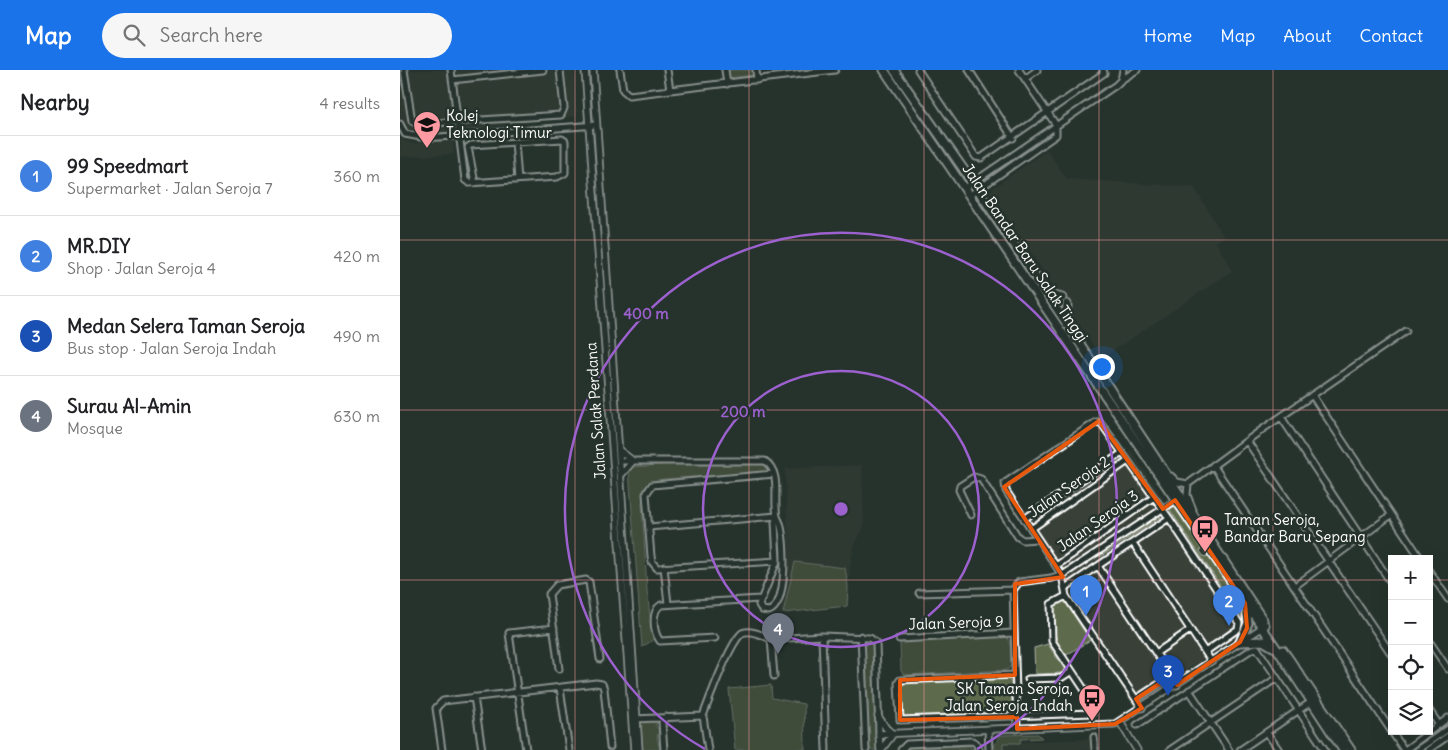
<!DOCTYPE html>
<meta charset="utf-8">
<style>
:root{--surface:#fff;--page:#f6f6f6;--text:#202124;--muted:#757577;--line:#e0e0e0;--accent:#1a73e8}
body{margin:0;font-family:Delius,sans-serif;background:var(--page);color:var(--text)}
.controls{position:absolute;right:15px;bottom:15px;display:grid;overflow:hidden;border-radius:0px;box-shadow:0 5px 20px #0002}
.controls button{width:45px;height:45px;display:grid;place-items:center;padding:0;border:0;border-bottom:1px solid var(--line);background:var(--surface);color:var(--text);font:25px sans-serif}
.you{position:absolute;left:701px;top:296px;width:18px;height:18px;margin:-12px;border:4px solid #fff;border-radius:50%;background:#1a73e8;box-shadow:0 0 0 8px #1a73e833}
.badge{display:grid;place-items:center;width:32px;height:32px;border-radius:50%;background:var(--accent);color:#fff;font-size:16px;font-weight:700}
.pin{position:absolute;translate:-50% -41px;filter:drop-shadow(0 1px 2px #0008)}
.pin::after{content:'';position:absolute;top:26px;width:18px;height:15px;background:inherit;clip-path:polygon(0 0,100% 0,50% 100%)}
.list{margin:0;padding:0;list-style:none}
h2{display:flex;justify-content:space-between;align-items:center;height:65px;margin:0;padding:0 20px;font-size:21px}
h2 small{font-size:16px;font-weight:400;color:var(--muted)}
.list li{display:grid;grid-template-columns:32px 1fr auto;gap:15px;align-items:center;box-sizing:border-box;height:80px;padding:0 20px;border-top:1px solid var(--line)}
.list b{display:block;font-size:19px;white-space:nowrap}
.list p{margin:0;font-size:16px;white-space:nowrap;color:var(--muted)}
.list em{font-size:16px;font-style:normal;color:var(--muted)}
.icon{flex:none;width:28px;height:28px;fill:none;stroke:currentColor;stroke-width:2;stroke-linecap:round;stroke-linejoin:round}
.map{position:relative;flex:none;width:1048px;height:680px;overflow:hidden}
header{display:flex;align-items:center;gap:30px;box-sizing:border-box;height:70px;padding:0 25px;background:var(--accent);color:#fff}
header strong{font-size:24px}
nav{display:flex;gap:28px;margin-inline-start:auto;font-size:18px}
.search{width:350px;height:45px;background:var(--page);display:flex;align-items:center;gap:12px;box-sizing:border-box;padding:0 18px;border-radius:28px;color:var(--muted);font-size:19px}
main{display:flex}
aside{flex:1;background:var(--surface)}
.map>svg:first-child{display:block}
.built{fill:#394137}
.green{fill:#5d6a4c;stroke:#aeb4a6}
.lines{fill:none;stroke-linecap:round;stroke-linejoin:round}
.minor-casing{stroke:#fff;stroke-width:9}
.tertiary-casing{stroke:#fff;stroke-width:9}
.secondary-casing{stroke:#fff;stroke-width:11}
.minor{stroke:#26332d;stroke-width:5}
.tertiary{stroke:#26332d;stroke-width:5.5}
.secondary{stroke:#26332d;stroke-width:7}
.marked{fill:none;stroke:#e8590c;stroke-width:4;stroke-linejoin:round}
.grid{fill:none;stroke:#ff9aa2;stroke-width:1;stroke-opacity:0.55}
.ring{fill:none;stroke:#9c61cf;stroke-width:2.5}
.labels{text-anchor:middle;stroke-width:5;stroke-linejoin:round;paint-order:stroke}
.poi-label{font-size:15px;fill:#fff;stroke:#26332d;text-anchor:start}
.street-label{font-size:15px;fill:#fff;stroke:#26332d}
.centre{fill:#9c61cf;stroke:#26332d;stroke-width:2.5}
.ring-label{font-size:15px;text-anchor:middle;font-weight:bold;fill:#9c61cf;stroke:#26332d;stroke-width:5;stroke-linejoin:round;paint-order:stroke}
</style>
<header>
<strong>Map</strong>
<div class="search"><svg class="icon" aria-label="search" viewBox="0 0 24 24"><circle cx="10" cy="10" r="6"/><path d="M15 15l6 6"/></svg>Search here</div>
<nav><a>Home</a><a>Map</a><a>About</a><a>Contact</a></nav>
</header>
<main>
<aside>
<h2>Nearby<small>4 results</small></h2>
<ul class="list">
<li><span class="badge" style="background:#3f7fe0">1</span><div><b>99 Speedmart</b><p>Supermarket · Jalan Seroja 7</p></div><em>360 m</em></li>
<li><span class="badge" style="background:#3f7fe0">2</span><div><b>MR.DIY</b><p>Shop · Jalan Seroja 4</p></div><em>420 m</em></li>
<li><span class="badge" style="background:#1a4fb4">3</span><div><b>Medan Selera Taman Seroja</b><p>Bus stop · Jalan Seroja Indah</p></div><em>490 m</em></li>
<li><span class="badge" style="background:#6b7280">4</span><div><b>Surau Al-Amin</b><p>Mosque</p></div><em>630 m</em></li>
</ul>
</aside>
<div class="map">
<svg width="1048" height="680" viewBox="0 0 1048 680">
<rect width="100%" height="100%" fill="#26332d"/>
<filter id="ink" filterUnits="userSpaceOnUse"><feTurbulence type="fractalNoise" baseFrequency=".02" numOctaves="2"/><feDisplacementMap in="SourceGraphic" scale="10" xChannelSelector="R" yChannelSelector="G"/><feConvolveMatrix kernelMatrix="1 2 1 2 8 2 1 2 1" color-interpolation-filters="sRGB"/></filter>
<g filter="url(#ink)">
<path class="built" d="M0 0H174L177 46 15 66 0 64Z
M0 69 12 74 53 69 54 84 0 87Z
M647 80 667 109 794 117 824 167 816 172 832 201 702 288 589 121Z
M731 380 843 549 839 565 733 636 660 517 665 510 629 453Z
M462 395 464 457 454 476 450 495 448 536 379 544 389 491 385 399Z
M691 669V680H595L594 673Z"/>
<path class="green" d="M327 0H353L354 5 328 8Z
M274 394H362L367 400V402L264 409 251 411 245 417 242 433 247 521 253 570 242 577 229 400 232 397Z
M773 437 778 438 803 475 800 481 804 487 810 485 829 512V516L844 541 846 554 770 440Z
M758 445 761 447 700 487V483Z
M395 492 445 498 448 517 447 536 383 543Z
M663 529 690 570 665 586C655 570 650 553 655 534Z
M606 566 610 572 611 596 607 600 504 605 501 601 500 574 503 570Z
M471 570 474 572 477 680H469L465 576Z
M648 574 665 600 662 603 635 604 634 578Z
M608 609 611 612 613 641 610 644 505 647 502 644V616L505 613Z
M371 615 372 628 404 634 405 679 335 680 329 619Z
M253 650 259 652 255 655 259 660 257 667 260 680H242L241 653 243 651Z
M638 664 642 668 621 669 620 673H603V680H593V676L601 665Z
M570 676 574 680H505L508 678Z"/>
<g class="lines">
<defs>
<path id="minor" d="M4 0 12 51 17 54 161 45 164 38 160 0
M51 0 65 110 69 113 157 107 165 103V71L162 69 71 75 68 77 75 113
M220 0 223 20 229 25 435 0
M267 0 270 20
M325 0 327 14
M356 0 357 10
M518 0 576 87 581 88 704 3 703 0
M569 0 613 68
M619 0 656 55
M625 9 637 0
M52 10 143 0
M721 10 737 0
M0 54 5 64 26 68 196 55
M115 72 118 110
M565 118 716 15 721 10 723 0
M570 125 656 65V55
M912 325 1021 489
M881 347 992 514
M847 371 992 585
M220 391H365C382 403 373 428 377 446 378 450 381 453 381 457 385 473 388 534 369 541L362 540 359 535 377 491 375 452 377 446
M813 395 1004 680
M374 404 252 415 246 424 251 486 252 492 257 498 377 491
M771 406 777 412 788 414 863 359 1006 261
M788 414 787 425 793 440
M571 445 559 420 560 416 574 407 581 409 618 467 623 470 637 469
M624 449 722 383
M249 457 377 446
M631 459 728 391
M733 473 811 591
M656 496 754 427
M698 496 777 615
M264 497 268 534
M1029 501 1048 529
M895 516 991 445
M665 518 769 448
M613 520 619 512 651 508 664 504 779 428
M613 520 617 659
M519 523 613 520
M422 566 426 680
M461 566 466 680
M315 568 260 571C253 562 251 541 261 535L360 529
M499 569 614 563
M1029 571 1048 599
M756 583 790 560
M159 599 149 524 157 515 186 510 189 512 200 589
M615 605 500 610 498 613 500 650 692 643 694 634 652 571 651 534 666 526
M374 606 371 569 422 566 470 568 476 573 479 664
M628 609 661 608 672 601
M160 618 169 680
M789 620 829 680
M74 627 82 680
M736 629 771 606
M742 638 666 526 662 505 606 421 605 413 696 352 701 353 769 448 839 553 838 559 805 582
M1029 640 1039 655
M303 646C310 627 328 577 341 564 348 558 364 566 371 569
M234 649 303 646 308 680
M737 655 852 579 857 578 925 680
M588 659 589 680
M867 663 879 680
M694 667 695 680
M42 680 36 638 43 631 196 613 202 614 204 619 210 677
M126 680 109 563 154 558
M264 680 262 653 266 647
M501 680 507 674 572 671 576 673 579 680
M770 680 877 608
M840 680 911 632
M1005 680 1048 648
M1017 680 1048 659
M1028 680 1048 666"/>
<path id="tertiary" d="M185 0 234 680
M193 0 239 680
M220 381 233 391 221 405
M478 646 486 658 493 664 481 680
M720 652 737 680
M480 680 479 664 715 654 866 555"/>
<path id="secondary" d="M484 0 879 582 943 680
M494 0 578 120 863 550
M647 224 662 228
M666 254 667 234
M840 572 863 571 873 577
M840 572 848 553 846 537
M883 580 951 680"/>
</defs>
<use href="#minor" class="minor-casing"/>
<use href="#tertiary" class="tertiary-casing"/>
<use href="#secondary" class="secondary-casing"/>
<use href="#minor" class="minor"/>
<use href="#tertiary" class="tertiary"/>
<use href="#secondary" class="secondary"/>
</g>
</g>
<path d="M0 0H1048V680H0ZM699 351 763 439 775 430 845 533 847 558 840 572 777 615 771 606 736 629 742 638 715 654 617 659V647L500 650V610L615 605V514L663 507 604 417Z" fill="#26332d" fill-opacity=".55" fill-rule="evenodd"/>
<path class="marked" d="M699 351 763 439 775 430 845 533 847 558 840 572 777 615 771 606 736 629 742 638 715 654 617 659V647L500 650V610L615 605V514L663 507 604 417Z"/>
<path class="grid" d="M175 0V680M349 0V680M524 0V680M699 0V680M873 0V680M0 170H1048M0 340H1048M0 510H992M1029 510H1048"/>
<g class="ring">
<circle cx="441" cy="439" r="138"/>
<path d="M305 679A276 276 0 1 1 577 679"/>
</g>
<defs>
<symbol id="university-pin" viewBox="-11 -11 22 30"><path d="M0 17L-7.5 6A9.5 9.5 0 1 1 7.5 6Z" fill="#ff9aa2" stroke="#26332d"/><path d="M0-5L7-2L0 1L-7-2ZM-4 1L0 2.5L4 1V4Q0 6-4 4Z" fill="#111"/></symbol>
<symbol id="bus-pin" viewBox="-11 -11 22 30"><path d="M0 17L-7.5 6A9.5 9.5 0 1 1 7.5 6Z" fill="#ff9aa2" stroke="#26332d"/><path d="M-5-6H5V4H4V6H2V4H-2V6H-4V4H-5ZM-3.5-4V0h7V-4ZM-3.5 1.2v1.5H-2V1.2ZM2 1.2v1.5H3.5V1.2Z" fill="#111"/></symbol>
</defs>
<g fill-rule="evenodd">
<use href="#university-pin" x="11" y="39" width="32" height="43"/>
<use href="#bus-pin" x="789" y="443" width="32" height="43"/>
<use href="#bus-pin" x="676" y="612" width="32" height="43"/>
</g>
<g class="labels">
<g class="poi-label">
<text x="46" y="51">Kolej<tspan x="46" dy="17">Teknologi Timur</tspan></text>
<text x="824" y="455">Taman Seroja,<tspan x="824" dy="17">Bandar Baru Sepang</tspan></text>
<text x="673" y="624" text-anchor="end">SK Taman Seroja,<tspan x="673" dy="17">Jalan Seroja Indah</tspan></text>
</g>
<g class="street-label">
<text transform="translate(625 183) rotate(56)" y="5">Jalan Bandar Baru Salak Tinggi</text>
<text transform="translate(196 341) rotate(-94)" y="5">Jalan Salak Perdana</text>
<text transform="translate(669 417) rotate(-35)" y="5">Jalan Seroja 2</text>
<text transform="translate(698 451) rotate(-35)" y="5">Jalan Seroja 3</text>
<text transform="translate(556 553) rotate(-2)" y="5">Jalan Seroja 9</text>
</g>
</g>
<circle cx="441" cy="439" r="8" class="centre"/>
<g class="ring-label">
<text x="246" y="249">400 m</text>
<text x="343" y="347">200 m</text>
</g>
</svg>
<div class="controls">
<button>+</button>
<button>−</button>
<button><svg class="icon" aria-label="locate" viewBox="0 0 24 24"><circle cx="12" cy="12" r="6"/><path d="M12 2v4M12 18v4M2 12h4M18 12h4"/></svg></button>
<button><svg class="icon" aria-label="layers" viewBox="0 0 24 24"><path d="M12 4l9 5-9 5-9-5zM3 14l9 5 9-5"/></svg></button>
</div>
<div class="you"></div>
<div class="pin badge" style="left:686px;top:546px;background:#3f7fe0">1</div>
<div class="pin badge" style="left:829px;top:556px;background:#3f7fe0">2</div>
<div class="pin badge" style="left:768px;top:626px;background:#1a4fb4">3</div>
<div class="pin badge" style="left:378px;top:584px;background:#6b7280">4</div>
</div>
</main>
